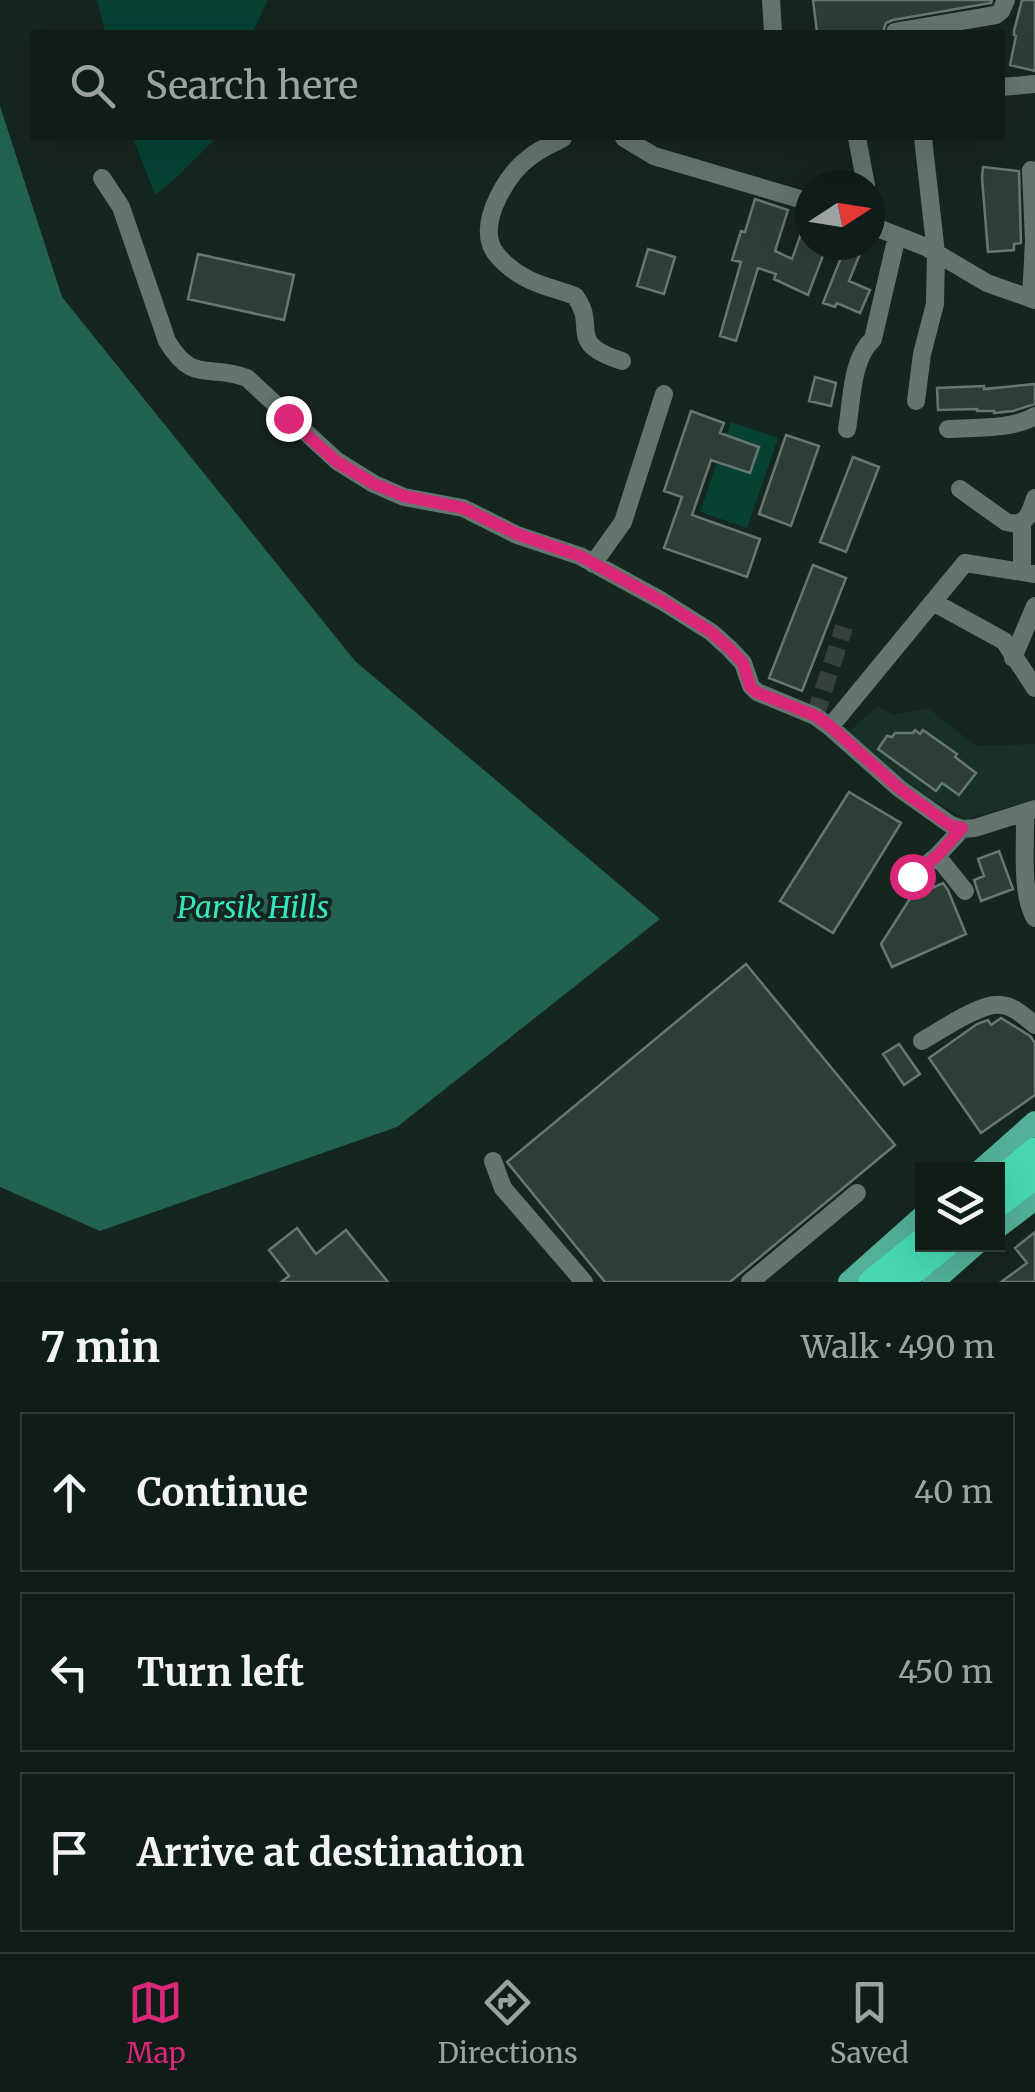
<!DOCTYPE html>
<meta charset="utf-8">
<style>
:root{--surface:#101c18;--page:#192521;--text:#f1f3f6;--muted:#9ca1a2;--line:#303a37;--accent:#db2777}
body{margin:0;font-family:Merriweather,serif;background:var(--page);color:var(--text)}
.controls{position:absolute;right:30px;bottom:30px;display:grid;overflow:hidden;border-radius:0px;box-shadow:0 10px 40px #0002}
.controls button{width:90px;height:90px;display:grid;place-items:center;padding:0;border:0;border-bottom:2px solid var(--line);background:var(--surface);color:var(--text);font:50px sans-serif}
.compass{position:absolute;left:795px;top:170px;width:90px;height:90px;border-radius:50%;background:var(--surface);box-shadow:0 10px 40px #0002;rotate:78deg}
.stop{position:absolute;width:30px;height:30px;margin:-22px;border:8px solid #db2777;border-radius:50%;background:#fff}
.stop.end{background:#db2777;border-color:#fff;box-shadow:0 2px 10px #0008}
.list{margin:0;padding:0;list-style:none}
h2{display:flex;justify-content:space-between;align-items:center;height:130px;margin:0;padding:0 40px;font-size:42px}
h2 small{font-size:32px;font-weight:400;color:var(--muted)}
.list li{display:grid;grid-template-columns:65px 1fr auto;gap:30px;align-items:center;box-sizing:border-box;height:160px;margin:0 20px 20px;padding:0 20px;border:2px solid var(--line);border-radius:0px}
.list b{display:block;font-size:38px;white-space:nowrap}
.list em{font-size:32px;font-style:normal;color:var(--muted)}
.icon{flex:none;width:55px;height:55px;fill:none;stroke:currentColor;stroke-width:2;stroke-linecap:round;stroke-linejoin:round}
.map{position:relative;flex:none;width:1035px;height:1282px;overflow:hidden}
.search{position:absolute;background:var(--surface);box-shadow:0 10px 40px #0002;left:30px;right:30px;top:30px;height:110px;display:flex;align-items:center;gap:25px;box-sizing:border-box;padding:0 35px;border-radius:0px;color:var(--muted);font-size:38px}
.sheet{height:670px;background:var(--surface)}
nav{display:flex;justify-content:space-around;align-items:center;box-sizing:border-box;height:140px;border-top:2px solid var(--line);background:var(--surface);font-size:28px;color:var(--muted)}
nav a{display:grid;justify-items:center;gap:5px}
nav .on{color:var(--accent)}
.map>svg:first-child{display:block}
.built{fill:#183029}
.green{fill:#064134}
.forest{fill:#216251}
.building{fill:#2d3e39;stroke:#667872;stroke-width:2.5}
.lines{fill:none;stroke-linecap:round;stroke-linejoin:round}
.minor-tunnel{stroke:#33423d;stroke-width:18;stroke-dasharray:18 9;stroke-linecap:butt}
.minor{stroke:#63756f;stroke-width:18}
.major{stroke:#52b098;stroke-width:22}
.highway{stroke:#47d8b3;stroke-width:25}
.route{stroke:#db2777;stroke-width:12}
.labels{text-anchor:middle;stroke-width:8;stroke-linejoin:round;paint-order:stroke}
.park-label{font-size:30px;font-style:italic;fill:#36e6bd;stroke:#152520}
</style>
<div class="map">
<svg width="1035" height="1282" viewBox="0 0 1035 1282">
<rect width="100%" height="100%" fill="#152520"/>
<path class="built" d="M878 706 893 715 928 708 976 746 1035 744V800L965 819 908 785 848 732Z"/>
<path class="green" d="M97 0H268L253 32H105Z
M133 138H216L177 177 155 195Z
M731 422 778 438 747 528 700 512Z"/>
<path class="forest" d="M0 106 62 297 355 661 660 919 397 1127 100 1231 0 1187Z"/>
<path class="building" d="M813 0H992L991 3 893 20 886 23 883 32H817Z
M1022 0H1035V71L1010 65 1016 36 1014 35V31Z
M983 167 1019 171 1021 243 1014 244V250L988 252 982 178Z
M755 199 788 210 775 251 792 259 808 214 810 245H827L808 295 774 279 776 274 758 268 736 341 720 336 741 262 732 260 741 231 745 232Z
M846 245 861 251 849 281 870 290 860 313 837 303 835 307 823 303Z
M648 249 675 257 664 294 637 286Z
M198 254 294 275 284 320 188 299Z
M815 377 836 383 831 406 809 401Z
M1035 384V404L1013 411 994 413V411H977V409L938 410 937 388 984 386V389Z
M691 411 724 423 720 433 759 447 750 473 711 460 692 515 760 539 747 577 664 548 682 497 664 491Z
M786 435 819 446 791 526 759 514Z
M853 457 879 467 846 552 820 542Z
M813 565 846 578 802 691 769 678Z
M915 730 920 734 923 730 957 754 955 757 976 773 959 795 942 783 936 791 878 749 887 736 892 737 895 733H913Z
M849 792 901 823 833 933 780 901Z
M999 851 1013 889 981 901 974 880 984 876 978 859Z
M943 883 948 890 966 934 892 967 881 944 911 897Z
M746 964 895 1145 730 1282H605L507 1162Z
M1001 1018 1030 1036 1035 1043V1095L981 1133 929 1058 977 1024 988 1020 991 1025Z
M899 1044 920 1074 904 1085 883 1054Z
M297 1228 316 1254 346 1230 388 1282H281L289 1276 269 1250Z
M1035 1232V1282H1001L1027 1263 1015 1248Z"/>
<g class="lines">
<path class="minor-tunnel" d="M815 716 844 627"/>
<path class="minor" d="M771 0 773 32
M895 32 996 15 1001 11 1006 0
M1002 87 1035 84
M563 138C552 144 540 149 530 157 508 173 481 217 491 245 496 258 513 271 524 277 541 287 558 289 575 296 599 328 564 342 622 361
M624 138 654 156 810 202
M857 138 866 185
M1031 170 1034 241 1031 299
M102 178 121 207 167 341C193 385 209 363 247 378L337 461 374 484 404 497 463 508 517 535 580 556 662 601 711 632 729 648 743 663 751 686 757 692 815 716 830 727 900 789 951 825 962 829 975 828 1035 809
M870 203 875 228
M870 225 926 247 987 283 1035 300
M916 401 922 354 935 304 936 253 923 138
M847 429C852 401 851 359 873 339L897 236
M948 429C975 427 1011 430 1035 416
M960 489 1006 522C1026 528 1030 514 1035 498
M593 564 623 522 664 394
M1022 572V523
M933 602 1004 641 1035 688
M1013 658 1035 606
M830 727 965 563 1035 574
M1025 812C1026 841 1020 893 1035 918
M937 856 965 891
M912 876 937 856 962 829
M922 1041C940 1031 981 1002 1001 1005 1014 1006 1025 1017 1035 1025
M493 1161 503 1188 584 1282
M750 1282 857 1193"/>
<path class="major" d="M981 1170 1035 1122
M998 1227 1035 1199
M849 1282 922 1217
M933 1282 976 1244"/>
<path class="highway" d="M998 1181 1035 1150
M998 1205 1035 1176
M871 1282 922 1241
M901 1282 947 1244"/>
</g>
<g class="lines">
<path class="route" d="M288 418 337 462 374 484 404 496 463 508 517 534 580 556 662 601 711 632 729 648 743 663 750 686 756 692 816 716 830 726 900 789 951 826 962 828 937 856 912 876"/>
</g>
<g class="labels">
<g class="park-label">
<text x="253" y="918">Parsik Hills</text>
</g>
</g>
</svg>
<div class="controls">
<button><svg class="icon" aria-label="layers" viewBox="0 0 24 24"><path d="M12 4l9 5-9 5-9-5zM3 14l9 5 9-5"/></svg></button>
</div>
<svg class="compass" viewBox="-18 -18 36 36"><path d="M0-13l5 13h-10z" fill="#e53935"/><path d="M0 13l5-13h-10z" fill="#9ca1a2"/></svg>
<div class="stop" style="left:912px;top:876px"></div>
<div class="stop end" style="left:288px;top:418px"></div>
<div class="search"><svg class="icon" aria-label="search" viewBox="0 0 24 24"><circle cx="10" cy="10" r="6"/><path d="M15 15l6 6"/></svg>Search here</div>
</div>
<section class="sheet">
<h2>7 min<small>Walk · 490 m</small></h2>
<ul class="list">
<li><svg class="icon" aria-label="ahead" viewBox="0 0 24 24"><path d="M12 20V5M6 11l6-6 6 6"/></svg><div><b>Continue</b></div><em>40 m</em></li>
<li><svg class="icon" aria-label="left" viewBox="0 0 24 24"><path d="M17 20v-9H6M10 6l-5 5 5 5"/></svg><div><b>Turn left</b></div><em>450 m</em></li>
<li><svg class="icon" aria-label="arrive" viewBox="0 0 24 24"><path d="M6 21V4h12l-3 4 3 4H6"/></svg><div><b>Arrive at destination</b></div></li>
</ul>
</section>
<nav>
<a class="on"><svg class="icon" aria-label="map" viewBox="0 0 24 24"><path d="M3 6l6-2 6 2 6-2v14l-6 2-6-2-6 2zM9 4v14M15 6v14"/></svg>Map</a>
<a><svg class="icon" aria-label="directions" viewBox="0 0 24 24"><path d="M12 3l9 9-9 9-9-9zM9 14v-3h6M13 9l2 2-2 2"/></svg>Directions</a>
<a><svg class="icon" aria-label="saved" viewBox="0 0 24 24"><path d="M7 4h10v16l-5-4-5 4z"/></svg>Saved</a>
</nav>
